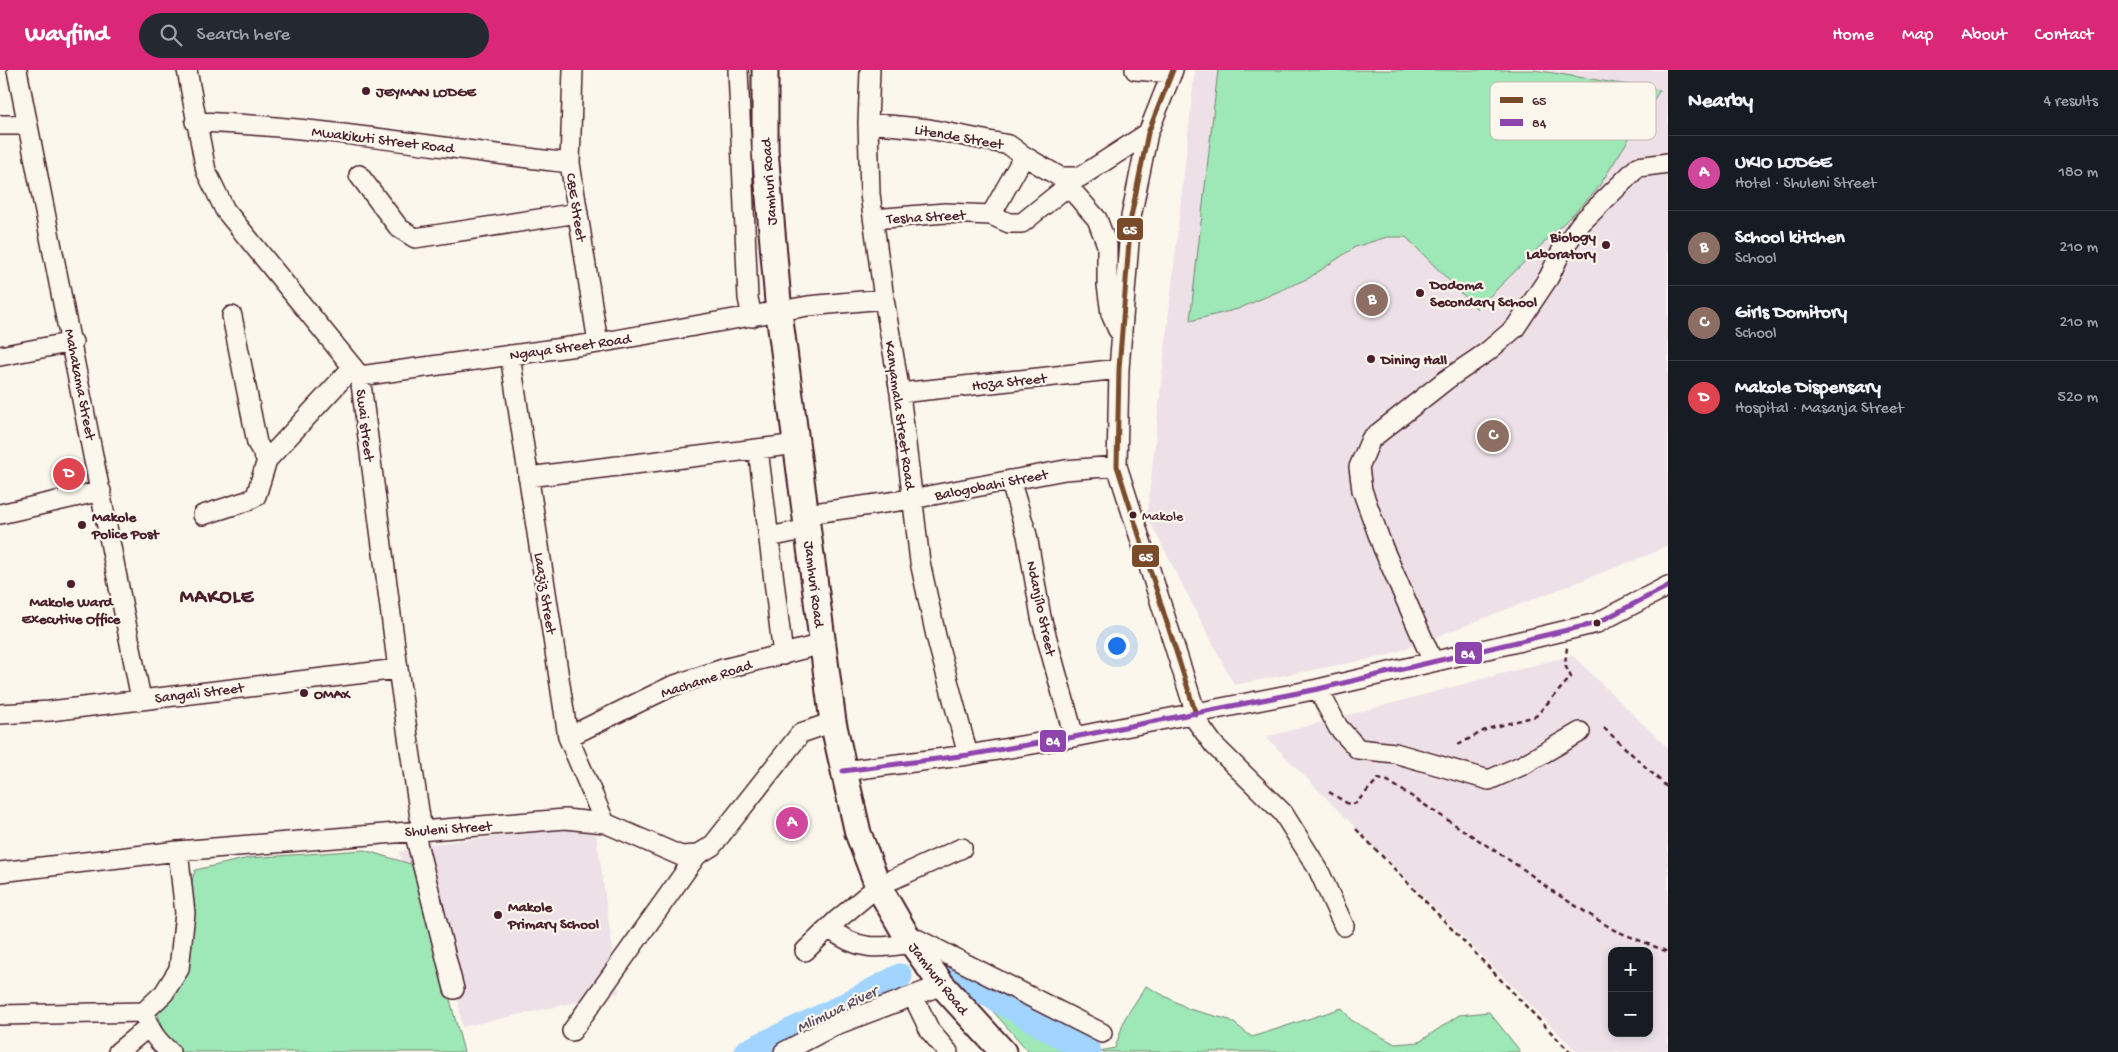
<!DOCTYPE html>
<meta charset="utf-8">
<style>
:root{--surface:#171b24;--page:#242831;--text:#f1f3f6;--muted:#9ea1a6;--line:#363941;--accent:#db2777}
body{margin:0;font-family:"Gochi Hand",sans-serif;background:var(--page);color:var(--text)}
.controls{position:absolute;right:15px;bottom:15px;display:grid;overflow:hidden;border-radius:10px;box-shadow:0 2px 8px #0003}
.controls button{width:45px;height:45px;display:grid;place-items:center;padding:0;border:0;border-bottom:1px solid var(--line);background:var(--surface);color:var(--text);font:25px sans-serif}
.you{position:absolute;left:1116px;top:575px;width:18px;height:18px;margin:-12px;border:4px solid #fff;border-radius:50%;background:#1a73e8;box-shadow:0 0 0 8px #1a73e833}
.badge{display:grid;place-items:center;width:32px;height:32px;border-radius:50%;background:var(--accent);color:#fff;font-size:16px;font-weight:700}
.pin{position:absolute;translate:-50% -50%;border:2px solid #fff;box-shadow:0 1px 5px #0006}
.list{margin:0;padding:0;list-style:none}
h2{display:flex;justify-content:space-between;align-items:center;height:65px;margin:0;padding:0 20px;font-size:21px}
h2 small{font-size:16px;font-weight:400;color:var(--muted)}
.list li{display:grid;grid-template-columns:32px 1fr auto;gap:15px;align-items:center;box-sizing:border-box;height:75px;padding:0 20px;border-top:1px solid var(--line)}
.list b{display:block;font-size:19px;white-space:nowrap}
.list p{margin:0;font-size:16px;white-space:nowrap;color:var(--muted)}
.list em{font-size:16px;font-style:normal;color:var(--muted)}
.icon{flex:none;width:28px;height:28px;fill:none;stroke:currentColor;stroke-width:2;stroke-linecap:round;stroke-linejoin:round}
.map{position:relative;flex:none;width:1668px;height:982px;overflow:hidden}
header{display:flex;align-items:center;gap:30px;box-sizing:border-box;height:70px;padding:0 25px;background:var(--accent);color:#fff}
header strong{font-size:24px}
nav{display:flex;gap:28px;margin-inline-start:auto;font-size:18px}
.search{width:350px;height:45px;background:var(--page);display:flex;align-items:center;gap:12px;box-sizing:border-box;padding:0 18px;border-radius:28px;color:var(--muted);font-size:19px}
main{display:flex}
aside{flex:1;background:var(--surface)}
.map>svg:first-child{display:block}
.built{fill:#ede1e7;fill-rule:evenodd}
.green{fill:#9ee7b6;stroke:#748370}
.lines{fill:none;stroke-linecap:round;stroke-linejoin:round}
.river{stroke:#a1d4ff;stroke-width:25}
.minor-casing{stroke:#4a1f2b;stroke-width:22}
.major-casing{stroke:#4a1f2b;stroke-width:29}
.path{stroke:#4a1f2b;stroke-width:2.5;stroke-dasharray:5 4;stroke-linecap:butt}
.minor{stroke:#fbf7ec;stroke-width:19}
.major{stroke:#fbf7ec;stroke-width:25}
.bus-1-casing{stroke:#fbf7ec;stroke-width:9}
.bus-2-casing{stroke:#fbf7ec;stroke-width:9}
.bus-1{stroke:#7a4b2a;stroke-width:5}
.bus-2{stroke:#8e44ad;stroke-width:5}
.poi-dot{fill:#4a1f2b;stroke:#fbf7ec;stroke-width:2}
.labels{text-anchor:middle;stroke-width:4.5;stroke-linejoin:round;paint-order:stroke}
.bus-label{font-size:14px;fill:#4a1f2b;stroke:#fbf7ec;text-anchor:start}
.poi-label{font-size:15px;font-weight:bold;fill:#4a1f2b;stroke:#fbf7ec;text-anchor:start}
.street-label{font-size:15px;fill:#4a1f2b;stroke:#fbf7ec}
.water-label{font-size:16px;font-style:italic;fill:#604c60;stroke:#fbf7ec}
.district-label{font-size:20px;font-weight:bold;letter-spacing:1px;fill:#4a1f2b;stroke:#fbf7ec}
.key{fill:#fbf7ec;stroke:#c6b6b2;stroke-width:1}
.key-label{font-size:14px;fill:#4a1f2b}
.line-badge{stroke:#fbf7ec;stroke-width:2}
.badge-label{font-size:14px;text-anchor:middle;font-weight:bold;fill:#fff}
</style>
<header>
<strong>Wayfind</strong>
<div class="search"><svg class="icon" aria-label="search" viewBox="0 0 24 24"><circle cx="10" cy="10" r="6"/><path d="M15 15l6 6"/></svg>Search here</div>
<nav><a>Home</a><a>Map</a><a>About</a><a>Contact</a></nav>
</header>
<main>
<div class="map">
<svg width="1668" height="982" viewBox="0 0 1668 982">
<rect width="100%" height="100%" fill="#fbf7ec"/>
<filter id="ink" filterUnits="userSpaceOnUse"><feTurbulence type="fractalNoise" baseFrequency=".02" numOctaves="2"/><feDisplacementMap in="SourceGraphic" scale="10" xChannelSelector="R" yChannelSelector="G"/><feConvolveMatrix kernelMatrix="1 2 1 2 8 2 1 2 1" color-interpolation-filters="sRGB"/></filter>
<g filter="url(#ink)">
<path class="built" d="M1195 0H1668V475L1653 483 1386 586 1234 615 1147 446Z
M1572 585 1668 678V982H1577L1266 667ZM1612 881H1649V963H1612Z
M595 755 619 923 462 957 456 912 448 915 399 782 422 775Z"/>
<path class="green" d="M1218 0H1534L1660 20 1596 121 1477 239 1406 167H1387L1355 177 1309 208 1238 239 1190 251Z
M364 780 414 795 464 982H169L157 941 195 800 249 788Z
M965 905 989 917 1047 954 1100 981 1115 978 1125 948 1146 916 1189 939 1230 950 1252 967 1342 938 1351 950 1395 974 1419 972 1459 945 1489 942 1521 982H1029L990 938Z"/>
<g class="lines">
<path class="river" d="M947 901 1089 982
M746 982 833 941 900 906"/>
<defs>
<path id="minor" d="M17 0 141 629
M187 0 206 101 225 140 360 306 398 599 422 761
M573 0 570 93 598 273
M738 0 748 228 752 247
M870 0 868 53 870 124 884 229 900 323 920 492 936 566 968 685
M1135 0 1172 3
M1173 0 1148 63 1131 147 1119 299 1117 396 1196 644
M195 52C321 56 444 79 570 93
M868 53 929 59 1009 75 1024 86 1060 107H1080L1148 63
M0 55H27
M359 105 399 158 415 168 578 143
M1068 116 1097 149 1107 175V215L1111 244 1118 260
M991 145 1024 86
M874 149 945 143 991 145 1009 153H1022L1079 107
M232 246 257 373 267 390
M510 285 568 667 605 753
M0 286 73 272
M360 306 598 273 808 236 884 229
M900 323 1119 299
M758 379 783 585
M528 407 798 374
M1010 410 1027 465 1041 547 1074 667
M0 444 101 421
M807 444 912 429 1065 400 1117 396
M203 445 247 431 256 426 267 390 353 297
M769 467 808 459
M1433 592 1383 478 1362 420 1359 397 1371 369 1446 310 1487 282 1515 258 1549 207 1562 180 1581 153 1638 97 1668 93
M1318 619 1338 657 1358 679 1395 683 1489 710 1523 695 1580 662
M0 644 50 641 398 599
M1192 645 1214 675 1283 743 1318 799 1344 856
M568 667 672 616 723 599 823 574
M843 701 968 685 1074 667 1318 619 1597 553 1668 516
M414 761 454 919
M0 802 178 781 565 749 605 753 681 786 697 785 712 776 801 663 833 652
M829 858C857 881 878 879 912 873
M907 864 1102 963
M805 881 837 850 878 816 962 778
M913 926 930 961 948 982
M144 942 164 923 179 899 185 843 178 781
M0 945 144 942C149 960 156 970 170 982
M572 961 697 785
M118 982 148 957
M784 982 833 956 942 915"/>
<path id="major" d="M765 0V80L779 243 833 652 858 763 878 816 905 863 942 915 1003 982"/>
</defs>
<use href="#minor" class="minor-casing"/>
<use href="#major" class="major-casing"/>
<path class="path" d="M1604 658 1668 718
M1458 675 1487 659 1536 646 1571 607 1565 595 1567 577
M1329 722 1350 735 1356 733 1378 709 1388 711 1526 801 1549 819 1614 860 1668 882
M1356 759 1570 982"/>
<use href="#minor" class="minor"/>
<use href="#major" class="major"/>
<defs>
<path id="bus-1" d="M1173 0 1148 63 1131 147 1119 299 1117 396 1196 644"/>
<path id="bus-2" d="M843 701 968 685 1074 667 1318 619 1597 553 1668 516"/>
</defs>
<use href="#bus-1" class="bus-1-casing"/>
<use href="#bus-2" class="bus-2-casing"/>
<use href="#bus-1" class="bus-1"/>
<use href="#bus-2" class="bus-2"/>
</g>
</g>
<g class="poi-dot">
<circle cx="366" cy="21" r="5"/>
<circle cx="1606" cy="175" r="5"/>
<circle cx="1420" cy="223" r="5"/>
<circle cx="1371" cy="289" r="5"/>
<circle cx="1133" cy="445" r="4.5"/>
<circle cx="82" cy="455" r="5"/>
<circle cx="71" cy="514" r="5"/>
<circle cx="1597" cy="553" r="4.5"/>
<circle cx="304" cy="623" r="5"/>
<circle cx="498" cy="845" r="5"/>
</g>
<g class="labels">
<g class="bus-label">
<text x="1142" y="450">Makole</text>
</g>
<g class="poi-label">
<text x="376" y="26">JEYMAN LODGE</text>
<text x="1596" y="171" text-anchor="end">Biology<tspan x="1596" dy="17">Laboratory</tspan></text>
<text x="1430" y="219">Dodoma<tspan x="1430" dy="17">Secondary School</tspan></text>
<text x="1381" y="294">Dining Hall</text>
<text x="92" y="451">Makole<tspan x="92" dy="17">Police Post</tspan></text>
<text x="71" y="536" text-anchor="middle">Makole Ward<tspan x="71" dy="17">Executive Office</tspan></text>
<text x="314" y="628">OMAX</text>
<text x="508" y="841">Makole<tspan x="508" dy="17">Primary School</tspan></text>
</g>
<g class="street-label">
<text transform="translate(959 66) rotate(10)" y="5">Litende Street</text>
<text transform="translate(383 69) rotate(7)" y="5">Mwakikuti Street Road</text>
<text transform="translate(768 112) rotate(-94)" y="5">Jamhuri Road</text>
<text transform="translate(577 137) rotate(81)" y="5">CBE Street</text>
<text transform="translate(926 146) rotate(-3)" y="5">Tesha Street</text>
<text transform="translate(570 276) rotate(-8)" y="5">Ngaya Street Road</text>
<text transform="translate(1009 311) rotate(-6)" y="5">Hoza Street</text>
<text transform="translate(81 314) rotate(79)" y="5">Mahakama Street</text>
<text transform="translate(901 345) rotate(82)" y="5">Kanyamala Street Road</text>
<text transform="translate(366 355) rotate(83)" y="5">Swai street</text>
<text transform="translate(991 414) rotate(-11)" y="5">Balogobahi Street</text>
<text transform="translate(815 514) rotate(83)" y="5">Jamhuri Road</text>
<text transform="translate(546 523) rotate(81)" y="5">Laaziz Street</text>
<text transform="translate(1042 538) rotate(78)" y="5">Ndanjílo Street</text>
<text transform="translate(706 608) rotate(-18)" y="5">Machame Road</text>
<text transform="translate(199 622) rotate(-7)" y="5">Sangali Street</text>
<text transform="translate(448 758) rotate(-4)" y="5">Shuleni Street</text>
<text transform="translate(939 908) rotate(52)" y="5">Jamhuri Road</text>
</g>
<g class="water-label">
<text transform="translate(836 938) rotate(-26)" y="6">Mlimwa River</text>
</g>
<g class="district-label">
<text x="217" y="532">MAKOLE</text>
</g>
</g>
<rect x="1490" y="12" width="166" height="58" rx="8" class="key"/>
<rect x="1500" y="27" width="23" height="6" fill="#7a4b2a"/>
<rect x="1500" y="49" width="23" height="7" fill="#8e44ad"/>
<g class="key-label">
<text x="1532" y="35">65</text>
<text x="1532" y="57">84</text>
</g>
<g class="line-badge">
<rect x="1116" y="147" width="28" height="24" rx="5" fill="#7a4b2a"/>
<rect x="1131" y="474" width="29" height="24" rx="5" fill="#7a4b2a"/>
<rect x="1454" y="571" width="29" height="24" rx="5" fill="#8e44ad"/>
<rect x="1039" y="659" width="28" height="24" rx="5" fill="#8e44ad"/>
</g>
<g class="badge-label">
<text x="1130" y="164">65</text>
<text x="1146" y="491">65</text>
<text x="1468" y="588">84</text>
<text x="1053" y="675">84</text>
</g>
</svg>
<div class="controls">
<button>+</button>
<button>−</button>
</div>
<div class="you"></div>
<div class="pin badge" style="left:792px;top:753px;background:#d1479c">A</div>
<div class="pin badge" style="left:1372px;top:230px;background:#8d6e63">B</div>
<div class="pin badge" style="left:1493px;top:366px;background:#8d6e63">C</div>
<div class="pin badge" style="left:69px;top:404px;background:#e0444e">D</div>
</div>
<aside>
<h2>Nearby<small>4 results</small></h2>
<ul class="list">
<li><span class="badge" style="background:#d1479c">A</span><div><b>UKIO LODGE</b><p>Hotel · Shuleni Street</p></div><em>180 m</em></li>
<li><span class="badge" style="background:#8d6e63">B</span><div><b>School kitchen</b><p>School</p></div><em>210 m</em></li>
<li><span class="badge" style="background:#8d6e63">C</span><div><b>Girls Domitory</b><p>School</p></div><em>210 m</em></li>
<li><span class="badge" style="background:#e0444e">D</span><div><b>Makole Dispensary</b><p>Hospital · Masanja Street</p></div><em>520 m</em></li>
</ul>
</aside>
</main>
